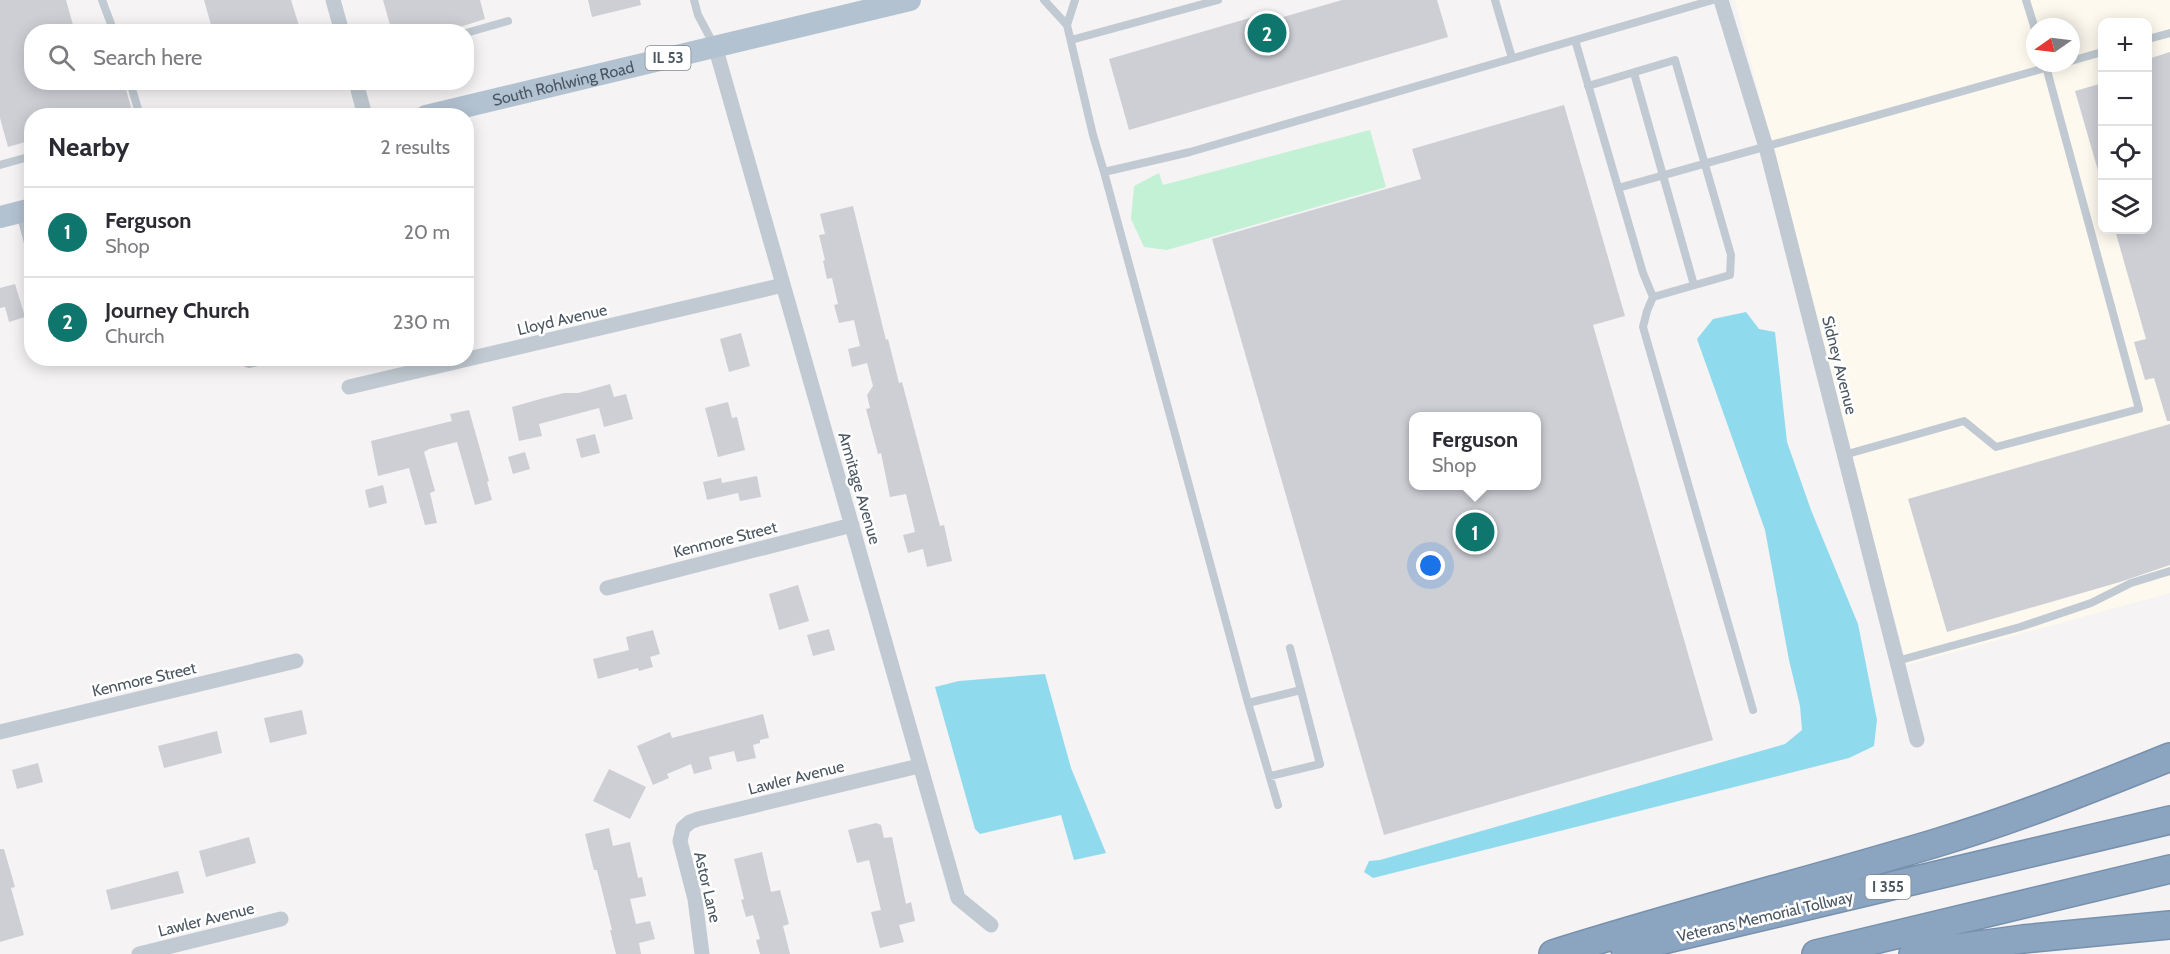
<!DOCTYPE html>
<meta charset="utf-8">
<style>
:root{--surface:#fff;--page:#f7f7f7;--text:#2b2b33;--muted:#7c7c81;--line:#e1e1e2;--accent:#0f766e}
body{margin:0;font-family:Cabin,sans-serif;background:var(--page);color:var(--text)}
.controls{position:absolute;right:18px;top:18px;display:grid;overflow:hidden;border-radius:12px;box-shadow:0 3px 15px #0003}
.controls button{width:54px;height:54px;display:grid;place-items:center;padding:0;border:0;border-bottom:2px solid var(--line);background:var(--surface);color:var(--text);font:30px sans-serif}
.compass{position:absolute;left:2026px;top:18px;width:54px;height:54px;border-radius:50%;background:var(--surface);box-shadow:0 3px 15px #0003;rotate:256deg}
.you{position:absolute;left:1431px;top:566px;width:21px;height:21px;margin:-15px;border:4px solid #fff;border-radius:50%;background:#1a73e8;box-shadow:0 0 0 9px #1a73e833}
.badge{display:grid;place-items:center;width:39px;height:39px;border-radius:50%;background:var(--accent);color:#fff;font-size:20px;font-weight:700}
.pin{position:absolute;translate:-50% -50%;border:3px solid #fff;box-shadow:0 2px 6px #0006}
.popup{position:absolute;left:1409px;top:412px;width:132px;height:78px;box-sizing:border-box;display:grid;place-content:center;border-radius:12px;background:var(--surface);filter:drop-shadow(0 2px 4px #0005);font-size:20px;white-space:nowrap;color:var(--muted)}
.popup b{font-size:22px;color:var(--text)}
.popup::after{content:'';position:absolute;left:50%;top:100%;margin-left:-12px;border:12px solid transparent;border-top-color:var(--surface)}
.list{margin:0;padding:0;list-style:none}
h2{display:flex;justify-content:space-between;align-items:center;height:78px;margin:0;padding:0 24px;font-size:26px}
h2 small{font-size:20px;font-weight:400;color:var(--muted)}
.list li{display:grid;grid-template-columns:39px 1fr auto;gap:18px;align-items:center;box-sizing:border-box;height:90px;padding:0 24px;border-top:2px solid var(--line)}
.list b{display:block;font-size:22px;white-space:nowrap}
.list p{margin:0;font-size:20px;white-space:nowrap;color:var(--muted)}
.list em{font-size:20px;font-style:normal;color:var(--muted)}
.icon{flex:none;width:33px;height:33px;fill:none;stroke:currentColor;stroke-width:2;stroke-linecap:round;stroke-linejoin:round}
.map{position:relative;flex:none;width:2170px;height:954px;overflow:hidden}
.search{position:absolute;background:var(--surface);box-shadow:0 3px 15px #0003;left:24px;top:24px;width:450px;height:66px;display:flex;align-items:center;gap:15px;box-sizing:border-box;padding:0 21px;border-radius:24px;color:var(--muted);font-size:22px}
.panel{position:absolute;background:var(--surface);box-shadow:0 3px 15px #0003;left:24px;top:108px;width:450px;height:258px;border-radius:24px}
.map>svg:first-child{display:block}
.commercial{fill:#fdf9ef;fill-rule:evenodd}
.green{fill:#c3f1d5}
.water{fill:#90daee}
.building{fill:#cdcfd5;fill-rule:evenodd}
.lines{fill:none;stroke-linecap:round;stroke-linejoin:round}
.motorway-casing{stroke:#7690ad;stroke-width:30}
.service{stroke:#c1cad2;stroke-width:8}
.minor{stroke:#c1cad2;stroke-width:15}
.primary{stroke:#b3c2d1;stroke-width:22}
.motorway{stroke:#8ba5c1;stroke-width:27}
.labels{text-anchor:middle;stroke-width:5;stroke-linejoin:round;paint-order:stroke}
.shield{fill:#fff;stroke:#808990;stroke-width:1.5}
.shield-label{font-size:15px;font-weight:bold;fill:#4a5661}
.street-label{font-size:16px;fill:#4a5661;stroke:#fff}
</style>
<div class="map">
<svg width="2170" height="954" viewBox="0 0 2170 954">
<rect width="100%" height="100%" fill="#f5f3f3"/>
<path class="commercial" d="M1735 0H2170V593L1907 665 1848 444ZM2102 22H2148V230H2102ZM2035 27H2071V63H2035Z"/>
<path class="green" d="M1370 130 1386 187 1167 250 1144 247 1131 219 1134 186 1159 173 1163 185Z"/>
<path class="water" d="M1746 312 1759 329 1775 332 1787 442 1811 510 1858 624 1877 720 1874 746 1849 758 1373 878 1364 872 1369 861 1380 860 1785 744 1802 730 1800 706 1789 660 1765 530 1697 339 1713 319Z
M1045 674 1071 768 1106 853 1074 860 1061 815 980 834 975 829 935 687 959 681Z"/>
<path class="building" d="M0 0H66L75 32H32V82H124L132 111 118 116H32V140L8 147 0 118Z
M204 0H291L300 29 291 32H213Z
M383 0H480L485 19 444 32H392Z
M588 0H640L641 5 592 17Z
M1342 0H1437L1448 37 1129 130 1109 59 1270 12 1273 20Z
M2170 52V421H2167L2154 378 2145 380 2134 342 2146 339 2115 230H2148V59Z
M2103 83V174H2099L2075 91Z
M1564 105 1625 316 1593 325 1713 740 1384 835 1212 239 1421 179 1412 149ZM1413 417H1536V486H1413Z
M853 206 886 340 888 339 899 383 902 382 940 526 944 525 952 561 927 567 923 549 908 553 903 535 915 532 906 494 890 497 881 453 878 454 866 409 870 408 867 395 873 386 867 363 852 367 848 349 860 346 854 320 839 323 834 305 838 304 832 278 827 279 823 261 825 260 819 235 825 234 820 214Z
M15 284 25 317 9 322 5 307 0 308V288Z
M741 333 750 366 729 372 720 339Z
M610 384 614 397 626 394 633 419 604 427 599 408 539 424 542 436 519 441 512 407 544 398 564 393H578Z
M728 402 732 418 737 417 745 450 718 457 705 408Z
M469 410 489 481 487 482 492 500 475 505 457 442 429 449 424 452 435 491 430 493 437 523 425 525 409 468 378 476 371 441 452 421 450 414Z
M2170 424V565L2120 582 1947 632 1908 499Z
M595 434 600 453 581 458 576 439Z
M525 452 530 469 513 474 508 457Z
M757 476 761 497 740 501 738 493 707 500 703 482 721 478 722 483Z
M383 485 387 503 369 508 365 490Z
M798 585 809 621 779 630 769 594Z
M829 629 835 650 813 656 807 635Z
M653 630 660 654 650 657 653 667 639 671 638 668 598 679 593 659 629 650 626 637Z
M302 710 307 734 270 743 264 718Z
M763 714 769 738 760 740V743L753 745 756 758 737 762 734 751 709 757 712 769 694 774 691 764 667 774 669 778 653 785 637 746 670 732 672 738Z
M217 731 222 753 164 768 158 746Z
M38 763 43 782 17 789 12 770Z
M609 769 646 787 630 819 593 801Z
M876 823 881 825 884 838 892 837 906 904 911 902 915 921 899 925 904 942 880 948 871 912 881 910 869 860 857 863 848 830Z
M609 828 613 846 630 842 638 878 642 877 646 896 630 899 636 924 650 921 655 939 639 943 641 954H616L610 930H612L597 870H594L585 834Z
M249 837 256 863 206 877 199 851Z
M0 849H4L15 887 11 888 24 935 0 942Z
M762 852 771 892 780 890 789 924 783 926 790 954H760L756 940 760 939 753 915 746 917 741 900 744 899 734 859Z
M178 871 184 893 111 910 106 890Z"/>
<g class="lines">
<defs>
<path id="motorway" d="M1625 949 2170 820
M1553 954C1680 914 1809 881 1936 843 2016 819 2093 788 2170 757
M1816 954 2170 869
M1913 954 2023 939 2170 925"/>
</defs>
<use href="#motorway" class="motorway-casing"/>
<path class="service" d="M102 0 114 32
M694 0 698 15 714 45
M1044 0 1067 25 1093 135 1104 172 1190 152 1713 0
M1495 0 1512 58
M2026 0 2035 29
M1067 25 1075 0
M466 33 508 21
M2148 39 2170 33
M1071 40 1218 0
M1575 40 1643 273 1653 297 1647 311 1643 327 1753 710
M2071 61 2102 52
M1634 73 1694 285
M130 82 140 116
M1588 86 1675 60 1731 255 1730 275 1653 297
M0 165 32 156
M1104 172 1248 703 1278 805
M1618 188 2063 63
M20 213 32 258
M240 358 241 361 249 364 276 358
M1844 455 1964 421 1996 447 2139 409 2045 63
M1897 661 2020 627 2091 603 2131 583 2170 571
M1248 703 1301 690
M1270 776 1320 764 1290 648"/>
<path class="minor" d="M333 0 342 32
M1721 0 1766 147 1917 740
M715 46 958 898 991 925
M356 82 365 116
M349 387 783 285
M607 588 852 525
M0 732 296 661
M139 954 281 919
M702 954 695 899 680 841 683 828 690 822 698 819 919 766"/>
<g class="primary">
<path id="s1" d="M426 116 910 0"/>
<path d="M0 217 32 209"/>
</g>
<use href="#motorway" class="motorway"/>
</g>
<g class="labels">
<g class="shield">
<rect x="645.5" y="46" width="45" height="24" rx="4.5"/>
<rect x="1865.5" y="875" width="45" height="24" rx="4.5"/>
</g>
<g class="shield-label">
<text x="668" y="63">IL 53</text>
<text x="1888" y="892">I 355</text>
</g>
<g class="street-label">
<text dy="6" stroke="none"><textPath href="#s1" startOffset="141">South Rohlwing Road</textPath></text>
<text transform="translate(562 319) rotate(-13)" y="6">Lloyd Avenue</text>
<text transform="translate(1840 365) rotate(76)" y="6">Sidney Avenue</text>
<text transform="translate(860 488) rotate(74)" y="6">Armitage Avenue</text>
<text transform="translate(725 539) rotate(-14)" y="6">Kenmore Street</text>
<text transform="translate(144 679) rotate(-13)" y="6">Kenmore Street</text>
<text transform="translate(796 777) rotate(-14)" y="6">Lawler Avenue</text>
<text transform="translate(708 887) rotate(77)" y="6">Astor Lane</text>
<text transform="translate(1765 916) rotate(-13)" y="6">Veterans Memorial Tollway</text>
<text transform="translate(206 919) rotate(-14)" y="6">Lawler Avenue</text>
</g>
</g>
</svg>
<div class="controls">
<button>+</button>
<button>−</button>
<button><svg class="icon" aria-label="locate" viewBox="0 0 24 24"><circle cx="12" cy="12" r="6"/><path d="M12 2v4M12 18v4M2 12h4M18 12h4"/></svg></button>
<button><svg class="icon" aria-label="layers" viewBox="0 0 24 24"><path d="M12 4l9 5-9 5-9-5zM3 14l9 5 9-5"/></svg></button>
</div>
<svg class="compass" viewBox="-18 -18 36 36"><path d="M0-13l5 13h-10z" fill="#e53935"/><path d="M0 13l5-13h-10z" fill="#7c7c81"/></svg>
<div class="you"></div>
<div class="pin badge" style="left:1475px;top:532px">1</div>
<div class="popup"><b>Ferguson</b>Shop</div>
<div class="pin badge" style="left:1267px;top:33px">2</div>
<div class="search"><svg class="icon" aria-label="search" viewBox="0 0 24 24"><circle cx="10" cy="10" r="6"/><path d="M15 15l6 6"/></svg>Search here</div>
<section class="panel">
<h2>Nearby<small>2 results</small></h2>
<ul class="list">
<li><span class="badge">1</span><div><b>Ferguson</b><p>Shop</p></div><em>20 m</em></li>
<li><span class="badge">2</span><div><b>Journey Church</b><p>Church</p></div><em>230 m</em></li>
</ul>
</section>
</div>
